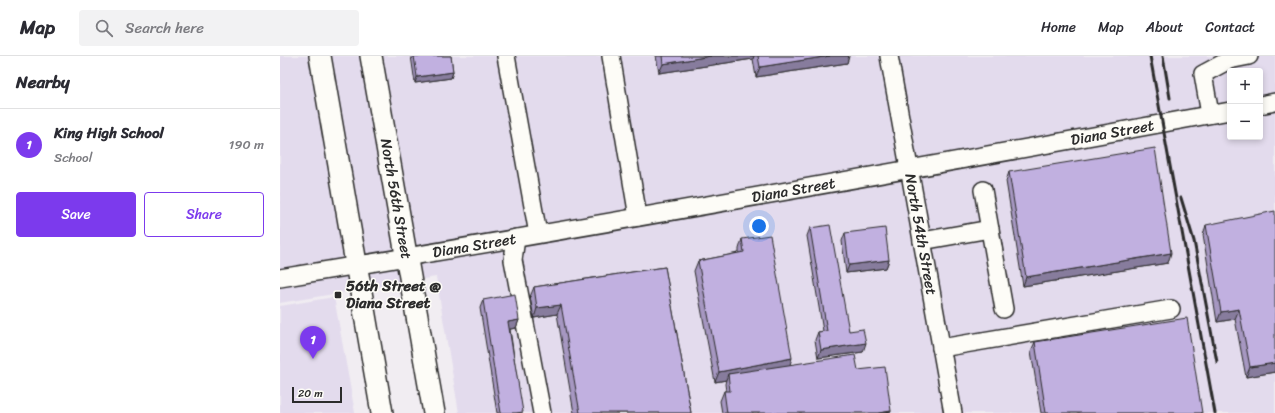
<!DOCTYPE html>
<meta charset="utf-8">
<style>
:root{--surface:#fff;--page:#f2f2f3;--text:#2b2b33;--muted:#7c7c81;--line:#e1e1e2;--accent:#7c3aed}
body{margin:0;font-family:Sriracha,sans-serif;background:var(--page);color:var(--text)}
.controls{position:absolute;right:12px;top:12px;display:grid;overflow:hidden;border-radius:4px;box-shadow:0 2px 6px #0003}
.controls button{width:36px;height:36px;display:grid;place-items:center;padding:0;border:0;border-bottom:1px solid var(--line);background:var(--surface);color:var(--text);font:20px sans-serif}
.scale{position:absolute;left:12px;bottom:10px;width:50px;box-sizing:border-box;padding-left:4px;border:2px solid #2b2b2b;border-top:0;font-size:11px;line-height:14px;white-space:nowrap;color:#2b2b2b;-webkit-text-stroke:3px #fdfcf7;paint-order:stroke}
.you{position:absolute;left:479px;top:170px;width:14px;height:14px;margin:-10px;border:3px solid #fff;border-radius:50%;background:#1a73e8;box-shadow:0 0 0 6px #1a73e833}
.badge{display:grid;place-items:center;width:26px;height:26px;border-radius:50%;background:var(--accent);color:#fff;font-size:13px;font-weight:700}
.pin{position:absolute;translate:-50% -33px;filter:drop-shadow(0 1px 2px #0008)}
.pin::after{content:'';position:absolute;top:21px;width:14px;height:12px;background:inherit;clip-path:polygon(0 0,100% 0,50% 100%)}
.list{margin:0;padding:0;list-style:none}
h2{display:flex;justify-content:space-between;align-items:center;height:52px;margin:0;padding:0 16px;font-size:17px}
h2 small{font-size:13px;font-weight:400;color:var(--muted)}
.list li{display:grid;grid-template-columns:26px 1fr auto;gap:12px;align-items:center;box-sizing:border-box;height:72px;padding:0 16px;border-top:1px solid var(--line)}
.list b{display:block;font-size:15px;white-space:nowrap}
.list p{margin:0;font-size:13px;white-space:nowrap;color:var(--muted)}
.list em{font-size:13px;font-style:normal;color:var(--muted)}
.actions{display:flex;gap:8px;padding:12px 16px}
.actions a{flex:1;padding:9px 0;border:1px solid var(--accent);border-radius:4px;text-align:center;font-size:14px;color:var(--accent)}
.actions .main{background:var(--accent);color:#fff}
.icon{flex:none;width:22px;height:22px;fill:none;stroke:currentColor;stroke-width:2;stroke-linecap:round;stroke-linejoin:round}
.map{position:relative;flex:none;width:995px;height:357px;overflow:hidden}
header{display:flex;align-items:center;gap:24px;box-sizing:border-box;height:56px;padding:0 20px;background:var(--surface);border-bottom:1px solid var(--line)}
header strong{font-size:19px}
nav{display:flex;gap:22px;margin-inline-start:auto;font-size:14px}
.search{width:280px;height:36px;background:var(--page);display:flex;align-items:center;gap:10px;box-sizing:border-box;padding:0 14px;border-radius:4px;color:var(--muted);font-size:15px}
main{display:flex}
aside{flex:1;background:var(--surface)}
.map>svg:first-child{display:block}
.built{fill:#e3dbed;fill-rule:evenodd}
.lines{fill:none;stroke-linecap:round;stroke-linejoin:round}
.minor-casing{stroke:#2b2b2b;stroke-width:20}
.major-casing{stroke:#2b2b2b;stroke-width:24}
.minor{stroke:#fdfcf7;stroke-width:17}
.major{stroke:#fdfcf7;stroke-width:21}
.rail{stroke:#2b2b2b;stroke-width:3}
.wall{fill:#a697c1;stroke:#2b2b2b}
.shaded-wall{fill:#877b9d;stroke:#2b2b2b}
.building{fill:#c1b0e0;stroke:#2b2b2b}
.poi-dot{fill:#2b2b2b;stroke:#fdfcf7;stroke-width:1.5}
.labels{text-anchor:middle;stroke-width:3;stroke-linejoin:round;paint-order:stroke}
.street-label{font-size:15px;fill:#2b2b2b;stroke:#fdfcf7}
.poi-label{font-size:15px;font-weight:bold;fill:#2b2b2b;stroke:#fdfcf7;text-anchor:start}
</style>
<header>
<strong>Map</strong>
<div class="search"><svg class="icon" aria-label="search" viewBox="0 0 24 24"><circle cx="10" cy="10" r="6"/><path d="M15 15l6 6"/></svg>Search here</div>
<nav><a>Home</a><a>Map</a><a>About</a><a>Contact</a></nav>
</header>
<main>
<aside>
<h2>Nearby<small></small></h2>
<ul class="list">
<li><span class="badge">1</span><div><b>King High School</b><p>School</p></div><em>190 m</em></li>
</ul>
<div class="actions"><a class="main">Save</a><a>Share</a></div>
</aside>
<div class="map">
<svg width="995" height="357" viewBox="0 0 995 357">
<rect width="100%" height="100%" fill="#f1edf2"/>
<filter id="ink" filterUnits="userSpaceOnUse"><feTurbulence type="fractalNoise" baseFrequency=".025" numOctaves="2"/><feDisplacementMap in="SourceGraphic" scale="8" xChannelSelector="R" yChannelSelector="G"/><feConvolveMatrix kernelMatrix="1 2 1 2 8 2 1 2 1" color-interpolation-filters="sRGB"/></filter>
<g filter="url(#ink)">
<path class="built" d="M0 0H995V357H179L156 221 0 247ZM950 15H980V81H950Z
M54 241 75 357H0V250Z"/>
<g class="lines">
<defs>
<g id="minor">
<path d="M226 0 258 178"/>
<path d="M331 0 358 161"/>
<path id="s1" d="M609 0 673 357"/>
<path d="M980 49 995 46"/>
<path d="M930 58 923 18 949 4 969 0"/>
<path d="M703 134 724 253"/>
<path d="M236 182 233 204 262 357"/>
<path d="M642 185 710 173"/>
<path id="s2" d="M0 222C317 170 634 113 950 55"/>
<path d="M661 292 891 253"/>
</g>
<g id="major">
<path d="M40 0 102 357"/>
<path id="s3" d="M91 0 154 357"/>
</g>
</defs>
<use href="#minor" class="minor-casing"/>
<use href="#major" class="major-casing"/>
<use href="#minor" class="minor"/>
<use href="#major" class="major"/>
<path class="rail" d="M870 0 935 357
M883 0 890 42
M901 142 914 185 937 306"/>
</g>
<path class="wall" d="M131 0H171L173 16 171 22 135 27Z
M376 0H569L567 7 476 21 473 3 379 17Z
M729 116 888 207 743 230 726 125Z
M926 169 995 316 966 321 955 263 937 266 923 179Z
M530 172 569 275 583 296 538 302 535 284 538 276 543 275 527 180Z
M565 177 609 204 606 212 566 217 562 185Z
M462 183 510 309 578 314 611 355 610 357H442L440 345 444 335H446L445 328 446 324 435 326 414 215 418 205 459 197V193Z
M385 211 411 357H294L277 258 254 262 250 241 254 231Z
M203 244 239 264 236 272 230 273 242 357H217L200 252Z
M755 286 922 357H761L751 295Z"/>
<path class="shaded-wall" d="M431 0H474L473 3 379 17 383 8Z
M550 0H569L567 7 476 21 480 11Z
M173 16 171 22 135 27 137 21Z
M891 197 888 207 743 230 746 221Z
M609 204 606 212 566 217 569 209Z
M281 249 277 258 254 262 257 252Z
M959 253 955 263 937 266 941 256Z
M239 264 236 272 225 274 228 266Z
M586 287 583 296 538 302 541 294Z
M512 302 509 312 448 318 446 324 435 326 439 316Z
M995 307V316L966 321 970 311Z
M611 355 610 357H598Z"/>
<path class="building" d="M134 0H171L173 16 137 21Z
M382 0H431L383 8Z
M478 0H550L480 11Z
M875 92 891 197 746 221 729 116Z
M995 155V307L970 311 959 253 941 256 926 169Z
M550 169 569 275 583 273 586 287 541 294 538 276 547 275 530 172Z
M605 172 609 204 569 209 565 177Z
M490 179 512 302 439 316 418 205 464 196 462 183Z
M385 211 411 357H300L281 249 257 252 254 231Z
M235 238 239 264 228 266 243 356 236 357H221L203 244Z
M907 262 922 357H766L755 286Z
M575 299 578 314 605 311 611 355 598 357H447L444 335H450L448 318Z"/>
</g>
<rect class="poi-dot" x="54" y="235" width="8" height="8" rx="2"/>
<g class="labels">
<g class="street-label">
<text dy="5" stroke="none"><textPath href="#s2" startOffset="845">Diana Street</textPath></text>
<text dy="5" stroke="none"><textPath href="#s2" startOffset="521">Diana Street</textPath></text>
<text dy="5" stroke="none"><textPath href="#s3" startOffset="145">North 56th Street</textPath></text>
<text dy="5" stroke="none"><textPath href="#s1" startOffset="181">North 54th Street</textPath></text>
<text dy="5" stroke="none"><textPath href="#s2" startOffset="197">Diana Street</textPath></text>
</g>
<g class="poi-label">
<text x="66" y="235">56th Street @<tspan x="66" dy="17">Diana Street</tspan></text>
</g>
</g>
</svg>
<div class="controls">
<button>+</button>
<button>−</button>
</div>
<div class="scale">20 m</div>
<div class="you"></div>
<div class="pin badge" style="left:33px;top:303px">1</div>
</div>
</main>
